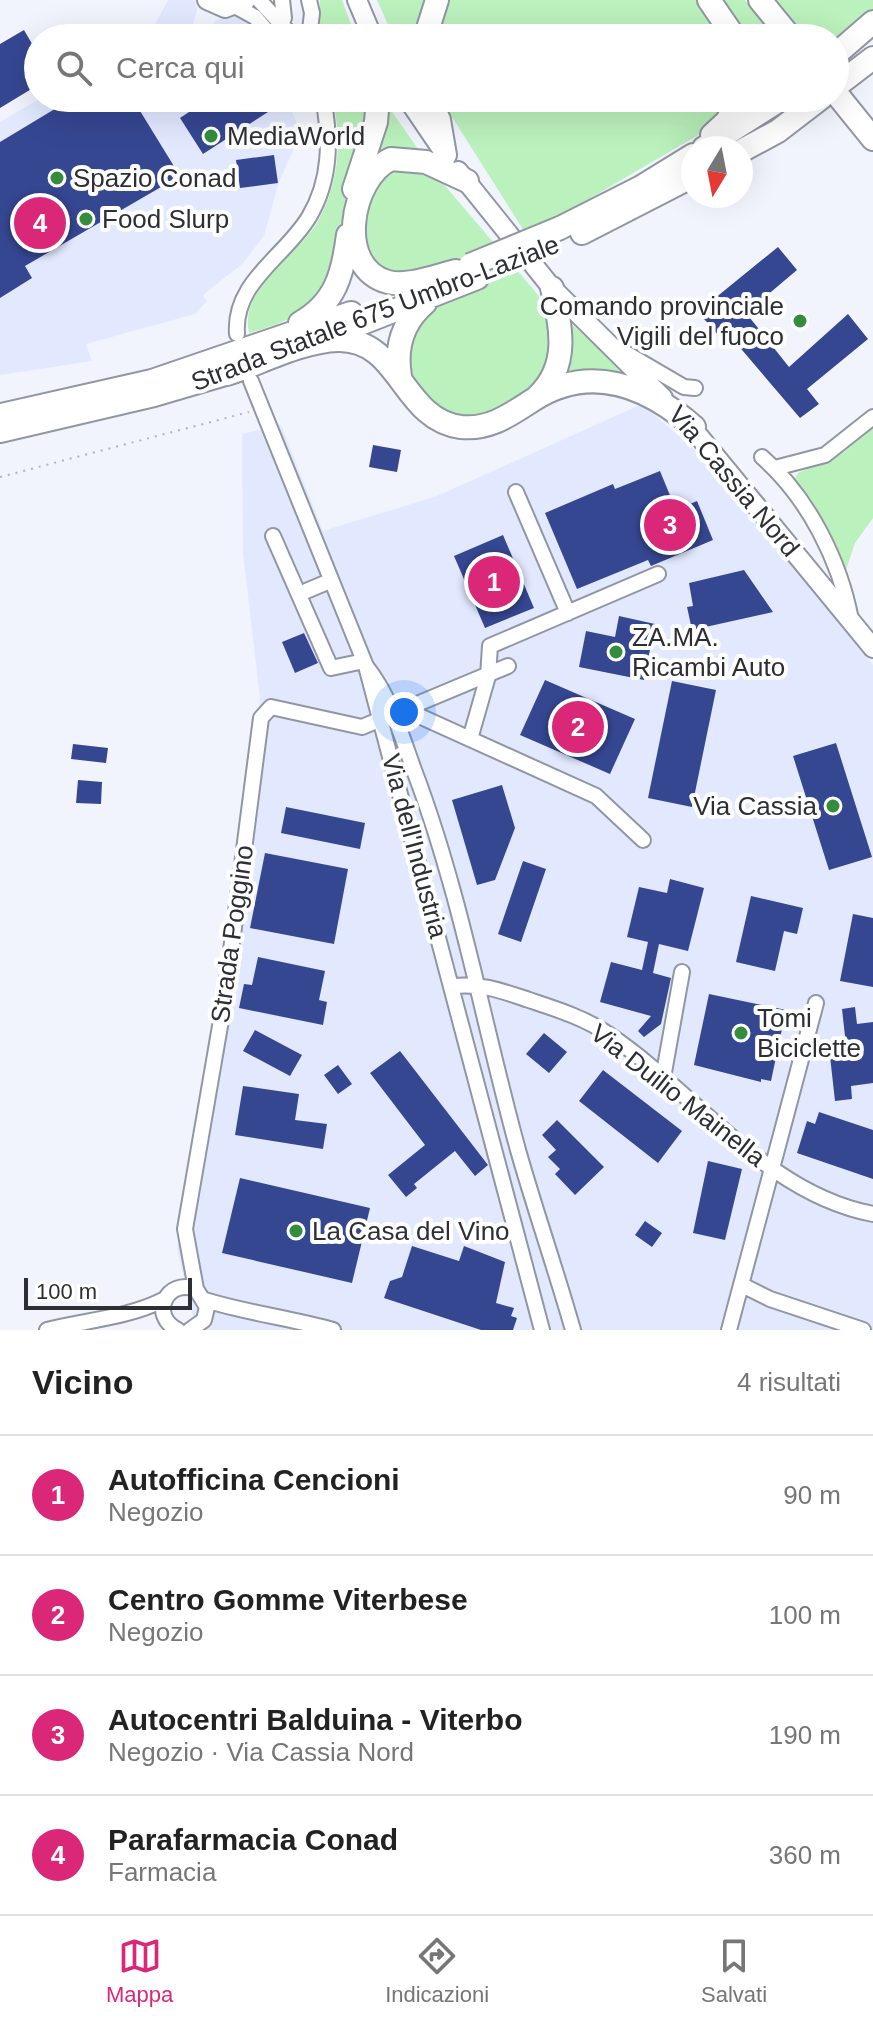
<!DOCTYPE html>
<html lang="it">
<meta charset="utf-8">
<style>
:root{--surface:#fff;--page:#f6f6f6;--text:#222;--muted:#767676;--line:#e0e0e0;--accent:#db2777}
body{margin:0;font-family:Helvetica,sans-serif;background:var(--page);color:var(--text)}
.compass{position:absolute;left:681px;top:136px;width:72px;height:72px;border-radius:50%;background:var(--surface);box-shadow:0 8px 32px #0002;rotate:190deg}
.scale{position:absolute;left:24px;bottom:20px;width:168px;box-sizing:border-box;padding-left:8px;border:4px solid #2d2f34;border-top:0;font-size:22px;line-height:28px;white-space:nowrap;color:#2d2f34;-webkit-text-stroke:6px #fff;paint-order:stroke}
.you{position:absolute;left:404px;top:712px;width:28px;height:28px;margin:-20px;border:6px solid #fff;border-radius:50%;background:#1a73e8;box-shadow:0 0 0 12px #1a73e833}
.badge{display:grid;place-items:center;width:52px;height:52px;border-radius:50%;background:var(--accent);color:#fff;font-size:26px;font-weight:700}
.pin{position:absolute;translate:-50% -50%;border:4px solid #fff;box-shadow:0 2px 8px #0006}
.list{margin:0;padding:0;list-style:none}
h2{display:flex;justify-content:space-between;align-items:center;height:104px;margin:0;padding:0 32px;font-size:34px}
h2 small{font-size:26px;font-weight:400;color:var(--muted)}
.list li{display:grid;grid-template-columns:52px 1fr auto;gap:24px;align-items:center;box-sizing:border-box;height:120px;padding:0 32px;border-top:2px solid var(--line)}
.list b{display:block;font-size:30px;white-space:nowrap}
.list p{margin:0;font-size:26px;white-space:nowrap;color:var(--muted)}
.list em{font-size:26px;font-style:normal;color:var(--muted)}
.icon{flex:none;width:44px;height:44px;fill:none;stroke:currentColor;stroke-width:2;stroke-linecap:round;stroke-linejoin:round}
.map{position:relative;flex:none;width:873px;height:1330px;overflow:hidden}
.search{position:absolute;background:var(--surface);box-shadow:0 8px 32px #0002;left:24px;right:24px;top:24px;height:88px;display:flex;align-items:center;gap:20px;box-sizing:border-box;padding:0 28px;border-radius:44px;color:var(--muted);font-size:30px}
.sheet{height:584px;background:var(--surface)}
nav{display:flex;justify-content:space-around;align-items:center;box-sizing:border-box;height:112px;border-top:2px solid var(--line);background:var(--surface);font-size:22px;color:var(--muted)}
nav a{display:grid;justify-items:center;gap:4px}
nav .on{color:var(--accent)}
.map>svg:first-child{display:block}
.built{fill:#e2e9ff}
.green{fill:#bbf1bc}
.building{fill:#364792}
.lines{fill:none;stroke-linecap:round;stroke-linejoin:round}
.minor-casing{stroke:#9196a3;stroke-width:18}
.major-casing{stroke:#9196a3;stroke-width:22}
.highway-casing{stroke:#9196a3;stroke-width:26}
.path{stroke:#b0b2ba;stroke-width:2;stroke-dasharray:2 6;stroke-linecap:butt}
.minor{stroke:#fff;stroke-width:14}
.major{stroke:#fff;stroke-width:18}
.highway{stroke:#fff;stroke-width:22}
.highway-bridge-casing{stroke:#9196a3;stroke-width:26;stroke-linecap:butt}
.highway-bridge{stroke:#fff;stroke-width:22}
.poi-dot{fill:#338d3d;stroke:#fff;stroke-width:3}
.labels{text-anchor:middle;stroke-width:8;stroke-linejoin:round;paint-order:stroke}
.poi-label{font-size:26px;fill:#2d2f34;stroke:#fff;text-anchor:start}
.street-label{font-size:26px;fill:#2d2f34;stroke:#fff}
</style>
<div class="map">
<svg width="873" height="1330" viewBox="0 0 873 1330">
<rect width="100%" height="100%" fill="#f1f4fd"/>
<path class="built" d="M168 0H195L197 10 192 29 206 36 215 21 234 15 250 23 264 38H148Z
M41 98H286L301 133 279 182 264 236 242 264 203 295 207 301 195 314 86 344 92 361 0 375V122Z
M642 404 718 470 873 665V1330H196L177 1249 220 993 260 698 243 553 242 434 281 425 323 531 437 496Z"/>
<path class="green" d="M320 0H342L356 38H319Z
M377 0H429L418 38H394Z
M447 0H697L727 38H431Z
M716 0H745L777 38H741Z
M772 0H873V10L835 44V38H805Z
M332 98H371C363 129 352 161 346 193 332 275 342 308 249 333 239 289 296 257 317 223 339 185 343 139 332 98Z
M440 98H731L710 128 553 220 524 231Z
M383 99 423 156 375 163Z
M393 167 435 174 539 296 552 323 554 341 539 385 490 418H454L415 392 403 349 465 258 401 276 370 263C362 222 358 195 393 167Z
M564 317 638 385 558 378Z
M873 428V518L855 543 845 573 794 480 798 473 844 452Z"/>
<path class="building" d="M24 30 38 54V85L0 108V44Z
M73 98H151L137 106 180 176 25 266 32 278 0 298V142Z
M210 98H259L268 112 203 154 180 118Z
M274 155 278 183 240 188 236 160Z
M778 247 797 270 746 313 789 367 848 314 868 339 807 389 819 404 800 418 725 330 718 335 698 312Z
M373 445 401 450 397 472 369 467Z
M660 471 676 510 697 501 713 540 651 566 648 560 577 589 545 513 613 484 615 489Z
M503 535 534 608 485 628 454 556Z
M744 570 773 612 692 630 687 607 693 606 689 583Z
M619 616 655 624 644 680 579 667 586 631 615 637Z
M304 633 318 663 295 673 282 642Z
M545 680 635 719 610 774 520 735Z
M672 681 716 690 692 807 648 798Z
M836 743 872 857 829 870 793 756Z
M73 744 108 748 106 763 71 759Z
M78 780 102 782 101 804 76 803Z
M502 785 515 828 495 880 477 885 452 800Z
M286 807 365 823 360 849 281 833Z
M265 853 348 869 334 944 250 928Z
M523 861 546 869 521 942 498 934Z
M670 879 704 888 688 951 659 944 653 973 671 978 661 1024 644 1037 638 1031 651 1016 600 1002 611 962 642 970 648 942 627 937 639 887 667 893Z
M751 896 803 908 797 934 784 931 775 971 736 962Z
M853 914 873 918V987L840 981Z
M258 957 325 971 319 1000 327 1002 323 1025 239 1008 244 984 252 985Z
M709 994 786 1010 771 1081 761 1079V1082L694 1065Z
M855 1007 857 1024 873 1022V1083L851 1086 852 1099 835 1101 830 1056 847 1054 842 1009Z
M255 1030 302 1055 290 1076 243 1051Z
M544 1033 567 1052 549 1073 526 1054Z
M400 1051 488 1165 475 1176 455 1151 414 1184 417 1188 406 1197 388 1175 425 1145 370 1073Z
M338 1065 352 1084 338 1094 324 1075Z
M603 1070 682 1131 658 1163 579 1101Z
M243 1086 299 1094 295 1120 327 1124 323 1149 235 1135Z
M819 1112 873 1130V1179L797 1153 807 1121 815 1124Z
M557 1120 604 1167 575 1195 555 1174 560 1169 548 1157 556 1150 542 1135Z
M708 1161 742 1169 725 1240 693 1233Z
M240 1178 370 1208 352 1283 222 1253Z
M645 1221 662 1233 652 1247 635 1235Z
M412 1246 459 1261 464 1246 505 1262 496 1303 514 1308 511 1316 517 1318 513 1330H481L384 1298 390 1281 402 1277Z"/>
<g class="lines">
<defs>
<path id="minor" d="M259 0 294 38
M309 0 312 13 309 38
M235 6 255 17 273 38
M278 20 284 18 282 0
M237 334C233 282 285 257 309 217 331 180 331 139 323 98
M619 349 684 387 695 388
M251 381 366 666C390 696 401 734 414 770 461 894 483 1023 518 1150 535 1210 556 1270 573 1330
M762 457C808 497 840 561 851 620
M775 468 825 455 873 417
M516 492 568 613
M273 536 331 668 364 661
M299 594 330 581
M366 666 542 1330
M406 710 596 796 643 840
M470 739 488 676 490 646 658 574
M453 986C482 983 502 991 529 1000 556 1009 585 1018 608 1034 695 1092 766 1194 873 1214
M663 1078 682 972
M742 1285 770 1299 863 1330
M196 1289 185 1229 225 997 261 718 271 707 362 727 508 666
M205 1300C247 1313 290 1318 333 1330
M47 1330C86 1320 127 1318 163 1300
M178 1330C149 1316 166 1278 196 1289L207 1307 204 1320 190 1330
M729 1330 816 1003"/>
<path id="major" d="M207 0 225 8 246 0
M357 0 373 38
M407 98 443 151
M458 171 552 288 663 398
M684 418 873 648"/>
<path id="highway" d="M709 0 735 38
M760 0 791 38
M425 38 437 0
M835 55 873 22
M835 87 873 58
M835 92 873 139
M429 98 439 120 445 155
M712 135 727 121 739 98
M704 148 783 98
M741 151 778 131 821 98
M354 189 376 122 378 98
M560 228 641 187 693 155
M582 233 693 176
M456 271C435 276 408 287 388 282 335 268 350 178 391 159L426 162 467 181
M300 323C336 303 343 273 348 235
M327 337 477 278
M227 374C261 363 302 341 338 340 401 339 401 419 461 427 490 430 511 414 533 400 590 363 647 386 694 427
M400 376C395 347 403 322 425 303
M538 396C570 365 561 327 552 288
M1 415 152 381 351 313
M0 431 154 395 239 370"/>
</defs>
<use href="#minor" class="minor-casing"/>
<use href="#major" class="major-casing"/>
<use href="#highway" class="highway-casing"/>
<path class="path" d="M0 477 249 412"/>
<use href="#minor" class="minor"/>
<use href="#major" class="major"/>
<use href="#highway" class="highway"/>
<defs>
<path id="highway-bridge" d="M470 265 560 228"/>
</defs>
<use href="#highway-bridge" class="highway-bridge-casing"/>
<use href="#highway-bridge" class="highway-bridge"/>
</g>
<g class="poi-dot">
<circle cx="211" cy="136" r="8"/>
<circle cx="57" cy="178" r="8"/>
<circle cx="86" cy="219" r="8"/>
<circle cx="800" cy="321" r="8"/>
<circle cx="616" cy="652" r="8"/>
<circle cx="833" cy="806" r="8"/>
<circle cx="741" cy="1033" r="8"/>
<circle cx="296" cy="1231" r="8"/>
</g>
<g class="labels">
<g class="poi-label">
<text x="227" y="145">MediaWorld</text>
<text x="73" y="187">Spazio Conad</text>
<text x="102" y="228">Food Slurp</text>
<text x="784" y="315" text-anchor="end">Comando provinciale<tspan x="784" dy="30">Vigili del fuoco</tspan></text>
<text x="632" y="646">ZA.MA.<tspan x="632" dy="30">Ricambi Auto</tspan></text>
<text x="817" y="815" text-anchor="end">Via Cassia</text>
<text x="757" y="1027">Tomi<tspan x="757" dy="30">Biciclette</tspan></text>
<text x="312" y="1240">La Casa del Vino</text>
</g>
<g class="street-label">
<text transform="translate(375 313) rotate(-21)" y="9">Strada Statale 675 Umbro-Laziale</text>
<text transform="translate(734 481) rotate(50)" y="9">Via Cassia Nord</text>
<text transform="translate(415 846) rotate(75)" y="9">Via dell'Industria</text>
<text transform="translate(232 934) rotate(-82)" y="9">Strada Poggino</text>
<text transform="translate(678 1095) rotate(38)" y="9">Via Duilio Mainella</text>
</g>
</g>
</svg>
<svg class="compass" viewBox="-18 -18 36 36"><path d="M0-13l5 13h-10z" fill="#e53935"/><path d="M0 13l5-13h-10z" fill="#767676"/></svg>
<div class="scale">100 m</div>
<div class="you"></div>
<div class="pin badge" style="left:494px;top:582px">1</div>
<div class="pin badge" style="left:578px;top:727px">2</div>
<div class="pin badge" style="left:670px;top:525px">3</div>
<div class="pin badge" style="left:40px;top:223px">4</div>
<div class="search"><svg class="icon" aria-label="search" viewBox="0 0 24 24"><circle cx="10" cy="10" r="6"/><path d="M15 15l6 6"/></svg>Cerca qui</div>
</div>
<section class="sheet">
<h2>Vicino<small>4 risultati</small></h2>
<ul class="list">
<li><span class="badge">1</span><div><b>Autofficina Cencioni</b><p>Negozio</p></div><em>90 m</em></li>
<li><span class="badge">2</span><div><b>Centro Gomme Viterbese</b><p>Negozio</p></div><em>100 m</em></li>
<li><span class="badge">3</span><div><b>Autocentri Balduina - Viterbo</b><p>Negozio · Via Cassia Nord</p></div><em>190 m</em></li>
<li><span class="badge">4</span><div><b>Parafarmacia Conad</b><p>Farmacia</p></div><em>360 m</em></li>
</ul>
</section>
<nav>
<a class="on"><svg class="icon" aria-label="map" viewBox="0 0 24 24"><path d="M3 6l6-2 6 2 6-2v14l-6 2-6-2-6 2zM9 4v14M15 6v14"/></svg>Mappa</a>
<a><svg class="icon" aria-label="directions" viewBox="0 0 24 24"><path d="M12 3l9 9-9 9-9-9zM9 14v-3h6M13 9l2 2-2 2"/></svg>Indicazioni</a>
<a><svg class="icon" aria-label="saved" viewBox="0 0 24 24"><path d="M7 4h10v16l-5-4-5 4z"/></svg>Salvati</a>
</nav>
